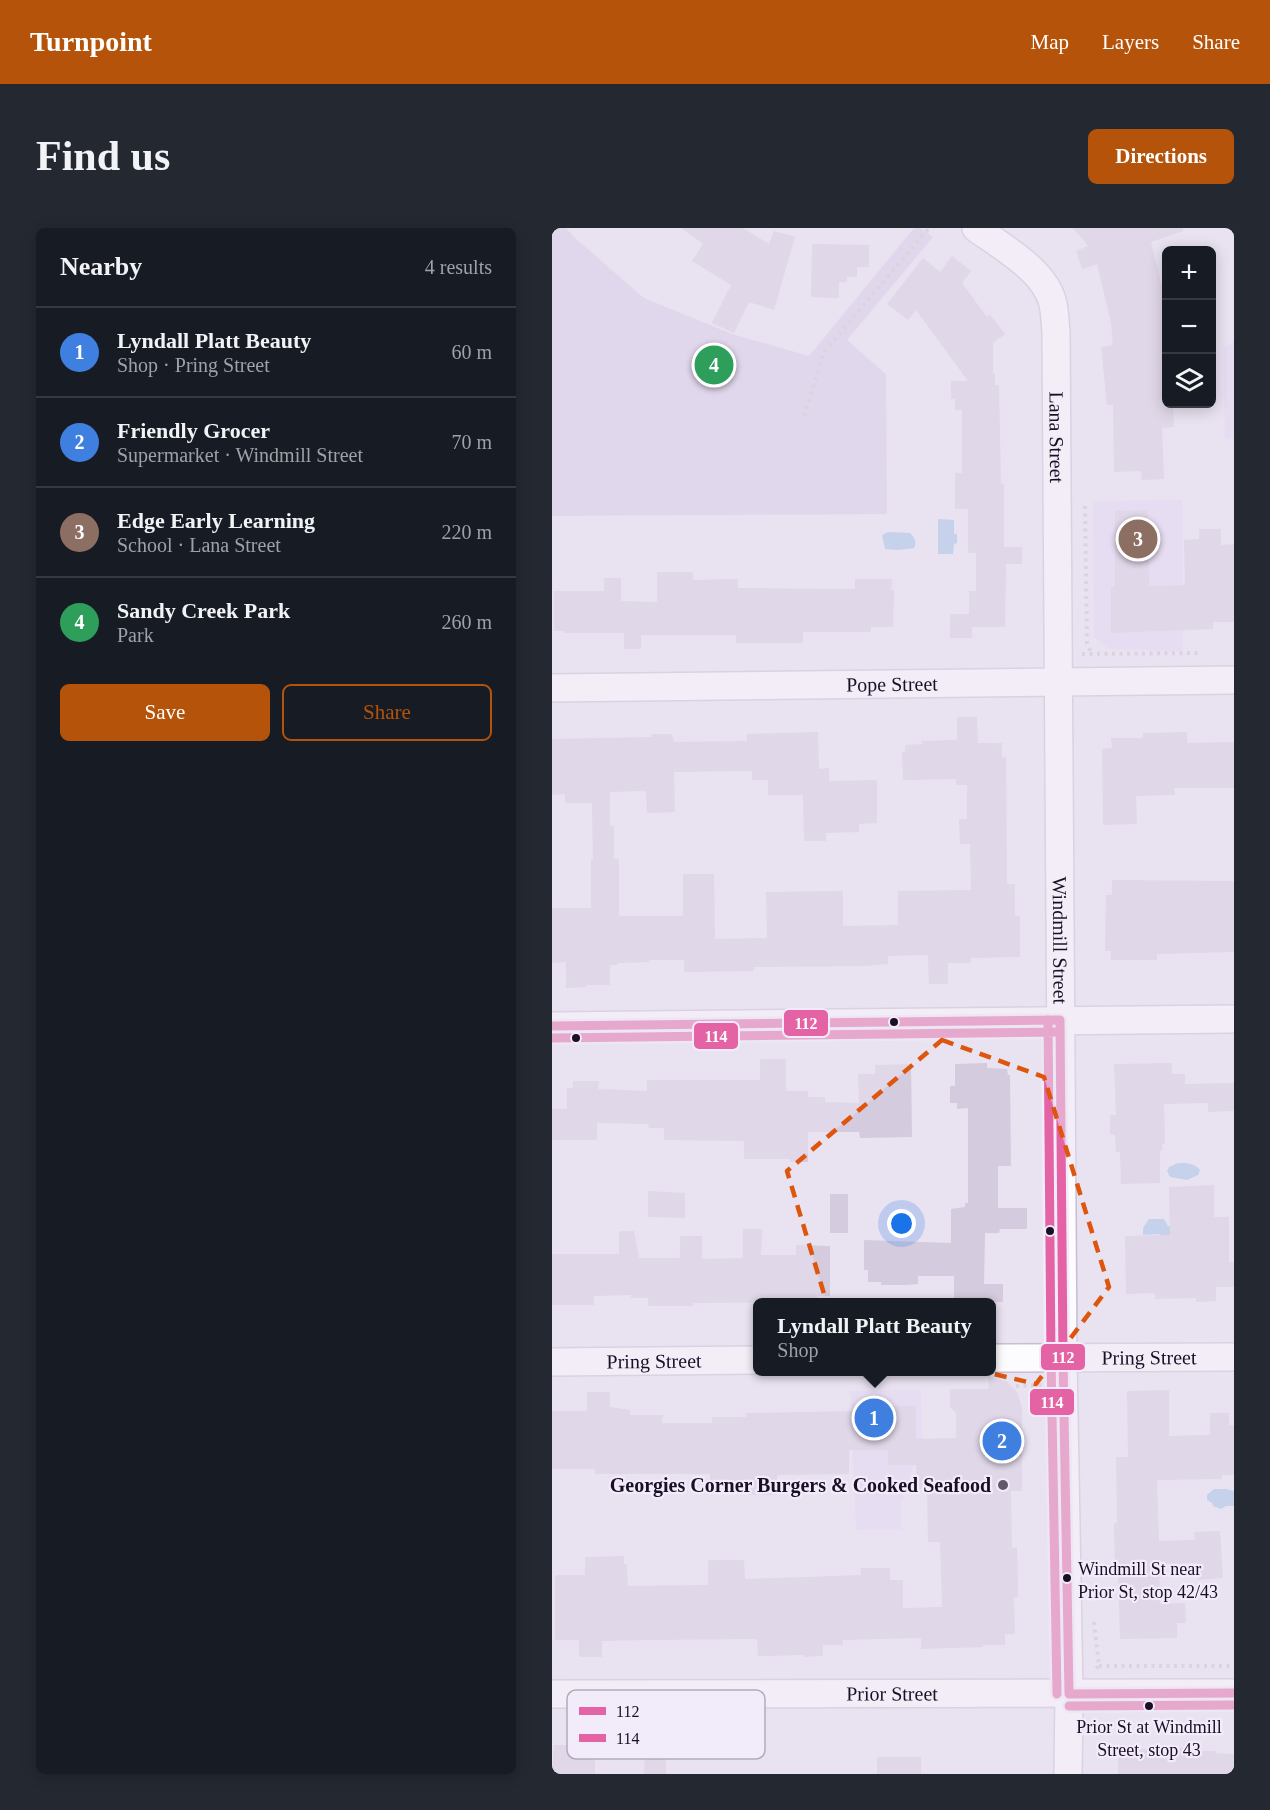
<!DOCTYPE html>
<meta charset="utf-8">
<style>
:root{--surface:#171b24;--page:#242831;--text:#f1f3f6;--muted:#9ea1a6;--line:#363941;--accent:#b45309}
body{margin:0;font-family:Georgia,serif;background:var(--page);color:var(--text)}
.controls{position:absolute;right:18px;top:18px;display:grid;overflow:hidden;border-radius:9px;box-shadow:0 3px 15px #0003}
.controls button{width:54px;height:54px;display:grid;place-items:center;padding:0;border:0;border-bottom:2px solid var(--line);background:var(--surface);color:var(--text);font:30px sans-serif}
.you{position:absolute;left:350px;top:996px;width:21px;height:21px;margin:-15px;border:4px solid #fff;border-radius:50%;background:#1a73e8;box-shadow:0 0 0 9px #1a73e833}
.badge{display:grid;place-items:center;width:39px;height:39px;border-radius:50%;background:var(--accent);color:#fff;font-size:20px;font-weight:700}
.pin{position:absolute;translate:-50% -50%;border:3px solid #fff;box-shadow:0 2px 6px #0006}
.popup{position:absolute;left:201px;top:1070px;width:243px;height:78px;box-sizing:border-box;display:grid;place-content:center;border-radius:9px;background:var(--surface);filter:drop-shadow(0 2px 4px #0005);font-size:20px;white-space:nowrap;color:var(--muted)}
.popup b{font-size:22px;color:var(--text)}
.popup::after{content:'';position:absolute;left:50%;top:100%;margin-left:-12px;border:12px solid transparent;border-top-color:var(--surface)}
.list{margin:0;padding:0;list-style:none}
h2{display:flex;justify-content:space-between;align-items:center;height:78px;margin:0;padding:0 24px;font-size:26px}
h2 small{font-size:20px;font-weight:400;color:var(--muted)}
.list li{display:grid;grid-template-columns:39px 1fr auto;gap:18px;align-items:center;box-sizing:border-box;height:90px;padding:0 24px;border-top:2px solid var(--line)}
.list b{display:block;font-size:22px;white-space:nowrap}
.list p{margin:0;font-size:20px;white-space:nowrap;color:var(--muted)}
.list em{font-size:20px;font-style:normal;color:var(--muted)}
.actions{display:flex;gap:12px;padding:18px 24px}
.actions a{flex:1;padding:14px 0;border:2px solid var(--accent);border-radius:9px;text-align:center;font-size:21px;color:var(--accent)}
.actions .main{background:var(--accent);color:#fff}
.icon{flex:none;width:33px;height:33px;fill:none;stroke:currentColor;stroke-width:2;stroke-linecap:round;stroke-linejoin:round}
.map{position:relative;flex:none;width:682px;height:1546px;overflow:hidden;border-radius:9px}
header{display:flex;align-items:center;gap:36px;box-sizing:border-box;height:84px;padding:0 30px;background:var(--accent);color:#fff}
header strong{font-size:28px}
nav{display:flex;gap:33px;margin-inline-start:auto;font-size:21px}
.intro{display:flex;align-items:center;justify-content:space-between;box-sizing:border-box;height:144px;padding:0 36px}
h1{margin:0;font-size:42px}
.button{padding:15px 27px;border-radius:9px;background:var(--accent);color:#fff;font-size:21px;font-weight:700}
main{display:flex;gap:36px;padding:0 36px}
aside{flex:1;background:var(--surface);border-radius:9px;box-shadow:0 3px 15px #0003}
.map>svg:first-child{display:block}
.built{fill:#e5d7f6}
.green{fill:#d7cbe6}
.water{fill:#9bbfe4}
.building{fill:#d4cbde}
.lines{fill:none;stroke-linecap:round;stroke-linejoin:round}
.minor-casing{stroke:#c7bed2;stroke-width:30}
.path{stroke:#c7c3cb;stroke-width:4;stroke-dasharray:3 4.5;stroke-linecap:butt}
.minor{stroke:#fcfbfd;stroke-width:27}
.bus-1-casing{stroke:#f2ecfa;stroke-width:14}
.bus-2-casing{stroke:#f2ecfa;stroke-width:14}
.bus-1{stroke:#e463a4;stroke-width:9}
.bus-2{stroke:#e463a4;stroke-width:9}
.marked{fill:none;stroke:#de550d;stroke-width:4.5;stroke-dasharray:12 8;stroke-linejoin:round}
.bus-dot{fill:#1b0f27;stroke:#f2ecfa;stroke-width:2}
.poi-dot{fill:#63596e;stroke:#f2ecfa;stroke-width:2}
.labels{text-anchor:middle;stroke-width:4.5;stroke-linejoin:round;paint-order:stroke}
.bus-label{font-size:18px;fill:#1b0f27;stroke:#f2ecfa;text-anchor:start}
.street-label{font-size:20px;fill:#1b0f27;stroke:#f2ecfa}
.poi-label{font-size:20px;font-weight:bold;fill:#1b0f27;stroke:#f2ecfa;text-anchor:end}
.key{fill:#f2ecfa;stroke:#b2aabb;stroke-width:1.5}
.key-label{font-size:16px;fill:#1b0f27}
.line-badge{stroke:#f2ecfa;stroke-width:2}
.badge-label{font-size:16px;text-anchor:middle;font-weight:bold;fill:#fff}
</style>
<header>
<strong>Turnpoint</strong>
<nav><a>Map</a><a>Layers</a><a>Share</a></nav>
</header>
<div class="intro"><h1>Find us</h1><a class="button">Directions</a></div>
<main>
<aside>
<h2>Nearby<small>4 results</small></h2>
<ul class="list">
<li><span class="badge" style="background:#3f7fe0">1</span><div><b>Lyndall Platt Beauty</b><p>Shop · Pring Street</p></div><em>60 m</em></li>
<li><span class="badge" style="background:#3f7fe0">2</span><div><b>Friendly Grocer</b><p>Supermarket · Windmill Street</p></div><em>70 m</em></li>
<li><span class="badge" style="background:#8d6e63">3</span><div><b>Edge Early Learning</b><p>School · Lana Street</p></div><em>220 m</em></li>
<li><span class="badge" style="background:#2e9e5b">4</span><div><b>Sandy Creek Park</b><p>Park</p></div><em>260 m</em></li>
</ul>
<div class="actions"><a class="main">Save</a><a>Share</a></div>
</aside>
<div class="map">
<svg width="682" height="1546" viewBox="0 0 682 1546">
<rect width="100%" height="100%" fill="#e9e2f1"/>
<path class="built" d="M682 113V210L673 212 671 120Z
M630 272 631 423 557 421 542 409 541 273Z
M369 1162 370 1212 349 1275V1301L304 1302 298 1163Z"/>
<path class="green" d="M0 0H14L23 10 92 70 180 106 257 128 362 0H368L381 9 295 112 334 146 335 286 0 288Z"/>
<path class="water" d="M386 291 402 292V306H405V315L402 316 401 326H386Z
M336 304 358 305C363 311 365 313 362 320L347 322 333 321 330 307Z
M626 935C634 935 643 935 648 942L646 947 635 952 618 949 615 943 617 939Z
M597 991H612L616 998H635V1009H610L608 1006 591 1007V1000Z
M662 1261H674L682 1263V1278H674L669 1281 661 1278 660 1275 655 1272V1267Z"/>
<path class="building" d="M129 0H191L217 16 222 3 243 9 222 82 197 74 182 105 160 95 179 57 140 33 151 16Z
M521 0H631V3L599 14 615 79V176H621L622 199 610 200 612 251 590 252 589 243 562 244 561 177H555L549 119 561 117 559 95 545 36 530 41 524 23 536 18Z
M260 16 317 17V39H305V49H295V54H287V70L259 69Z
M400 28 419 43 410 55 435 89 438 87 453 106 441 115V145H443V157H447L449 256H452V319H470V336H454L453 399H420V410H398V386H417V363H424V325H416V281H403V245H410V182H403V171H399V153H416L364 82 356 92 335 76 371 30 388 44Z
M596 282 597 358 633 357 632 312 647 311V301H669V317L682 316V394H661V401L559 405V359H563V283Z
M105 344H141V352L186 351V360L303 361V351H340L339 362H342L341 399H319V404H251V415H184V407H89V421H72V405H12V403H2V363H52V350H69V373L105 374Z
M405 489H425L426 515H450V530L454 529 455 656H463V688H468V729L419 730V735H396V756H377L376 727 336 728V736L313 738 202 739V743L132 744V732H97V734L66 735V737H58V757H34V759L14 760V734L0 735V680H39V631H41L40 575H13V566L0 567V511L100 509 99 506H120L122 514 195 513V506L266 504 267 541 277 540V553L325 552V595L307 596V604L274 605V613H252L251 567H216V552H200V543L122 544 123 584 95 585 94 563 58 564V597L62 598V631H67V688H131V646H162L163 711 215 710 214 664 291 663V698L346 697V663L419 662 418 616H408L407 591H415V557H404V551L351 552 350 524H353V517L370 516V513L405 512Z
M635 504V515L682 514V560H622L623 567 584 568 585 596 551 597 550 521 560 520 559 510H591V505Z
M560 652 682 653V724L605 726V732H559V723H553L554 667H560Z
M208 831H234V863H256V869H273V874L307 875 306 846H323V837L359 836 360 909 308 910 307 904H256V934H238V931H192V913L112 912V900H97L96 896 45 895V912H0V881H15V860H21V853H47L46 861 95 863V852H208Z
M435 835V840L455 841 456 847H458L459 938H446V980H475V1001H448L447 1005H433L432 1056H451V1074H402V1048H366V1056L355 1057H329V1054H316V1042H312V1012L399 1015V981L413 979V975H416V880L405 881V875H398V858H403V836Z
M620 835V846H633V856L682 855V883L656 884V875L612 876 613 915 610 916V923H608V955L569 956 568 924H564L563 907 558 906V887H564L562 836Z
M662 957V989H677V1034H682V1059H664V1073L644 1074V1070L603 1071V1065L574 1066 573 1008 618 1007 617 959Z
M96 963 133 965V990L96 989Z
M278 966H296V1005H278Z
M191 1001H210L209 1027H244V1017L278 1018V1068H265V1074L142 1075 140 1078H96V1070H79V1067L42 1068V1077H0V1026H67V1003H82L87 1030H128V1008H150V1031L191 1030Z
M436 1148 454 1153 465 1164 470 1180V1263H459L460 1320 465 1319 466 1356V1369H462L463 1406H453V1417H431V1419L369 1421V1410L291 1412V1417H271V1428L252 1429V1427L206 1428 205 1411 96 1412 50 1413V1429H27V1412H3V1347H33V1329L72 1328V1336H75L76 1358 156 1357V1332H192L193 1351 309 1347V1340H338V1352H351V1380L390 1379 388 1314H376L375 1261H365L364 1237H336V1222H297V1246L225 1247V1267H196V1264L158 1265V1246H43V1241H0V1183H35V1164H58V1179L78 1182V1187H111L110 1195H160V1189H194V1185L313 1183V1177L364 1178V1211L404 1210V1185L398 1179V1161H437Z
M617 1162V1208L658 1207V1185H677V1197H682V1247H670V1251L605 1252 607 1313 643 1312 642 1304 668 1303 671 1350 646 1352 645 1335 607 1336 608 1376 633 1375 634 1395H625V1410L568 1411 566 1345H563L562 1295H565L564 1229H576L575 1163Z
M2 1517H31V1528L43 1529V1546H0Z
M566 1520 628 1522V1520H650V1523H664V1525L682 1526V1546H566Z
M93 1521H114V1546H92Z
M325 1529H369V1546H325Z"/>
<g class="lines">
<defs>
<g id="minor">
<path id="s1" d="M424 0C450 19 494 43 501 76 503 85 503 95 504 104L511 1130 517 1466 516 1546"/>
<path id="s2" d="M0 460 682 452"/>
<path d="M0 798 682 791"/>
<path id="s3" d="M439 1130 682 1129"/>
<path id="s4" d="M0 1134 205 1132"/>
<path id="s5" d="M0 1466 682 1465"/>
</g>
</defs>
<use href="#minor" class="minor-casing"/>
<path class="path" d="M252 188 272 124 377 0
M533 278 535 415 539 425
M530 426 646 425
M464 1158 490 1157
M542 1394 547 1438 543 1441
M547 1438H682"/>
<use href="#minor" class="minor"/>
<defs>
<path id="bus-1" d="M508 792 511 1130 517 1466
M0 798 508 792
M517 1466 682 1465"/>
<path id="bus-2" d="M496 792 499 1130 505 1466
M0 810 508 804
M517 1478 682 1477"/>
</defs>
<use href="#bus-1" class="bus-1-casing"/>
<use href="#bus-2" class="bus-2-casing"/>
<use href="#bus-1" class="bus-1"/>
<use href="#bus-2" class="bus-2"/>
</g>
<path d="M0 0H682V1546H0ZM390 812 492 849 557 1059 484 1156 285 1109 235 943Z" fill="#e9e2f1" fill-opacity=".55" fill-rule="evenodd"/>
<path class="marked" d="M390 812 492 849 557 1059 484 1156 285 1109 235 943Z"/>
<g class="bus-dot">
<circle cx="342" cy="794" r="5"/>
<circle cx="24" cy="810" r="5"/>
<circle cx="498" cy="1003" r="5"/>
<circle cx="515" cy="1350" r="5"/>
<circle cx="597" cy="1478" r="5"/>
</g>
<circle class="poi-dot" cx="451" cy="1257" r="6"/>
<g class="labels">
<g class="bus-label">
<text x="526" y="1347">Windmill St near<tspan x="526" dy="23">Prior St, stop 42/43</tspan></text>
<text x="597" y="1505" text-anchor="middle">Prior St at Windmill<tspan x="597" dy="23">Street, stop 43</tspan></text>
</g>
<g class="street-label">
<text dy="7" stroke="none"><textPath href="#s1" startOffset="244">Lana Street</textPath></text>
<text dy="7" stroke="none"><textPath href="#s2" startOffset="340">Pope Street</textPath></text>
<text dy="7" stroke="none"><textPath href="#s1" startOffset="747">Windmill Street</textPath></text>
<text dy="7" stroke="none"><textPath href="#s3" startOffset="158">Pring Street</textPath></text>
<text dy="7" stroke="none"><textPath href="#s4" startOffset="102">Pring Street</textPath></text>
<text dy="7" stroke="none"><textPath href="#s5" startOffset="340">Prior Street</textPath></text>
</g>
<g class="poi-label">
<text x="439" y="1264">Georgies Corner Burgers &amp; Cooked Seafood</text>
</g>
</g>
<rect x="15" y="1462" width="198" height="69" rx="9" class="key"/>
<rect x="27" y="1479" width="27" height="8" fill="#e463a4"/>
<rect x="27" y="1506" width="27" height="8" fill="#e463a4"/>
<g class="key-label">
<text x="64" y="1489">112</text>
<text x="64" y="1516">114</text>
</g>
<g class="line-badge">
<rect x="231" y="781" width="46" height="28" rx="6" fill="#e463a4"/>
<rect x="141" y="794" width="46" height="28" rx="6" fill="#e463a4"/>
<rect x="488" y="1115" width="46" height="28" rx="6" fill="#e463a4"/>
<rect x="477" y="1160" width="46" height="28" rx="6" fill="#e463a4"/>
</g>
<g class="badge-label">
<text x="254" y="801">112</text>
<text x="164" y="814">114</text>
<text x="511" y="1135">112</text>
<text x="500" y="1180">114</text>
</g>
</svg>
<div class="controls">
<button>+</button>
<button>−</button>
<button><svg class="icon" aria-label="layers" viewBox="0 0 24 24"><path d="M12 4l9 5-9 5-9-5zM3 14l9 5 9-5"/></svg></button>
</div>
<div class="you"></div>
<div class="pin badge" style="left:322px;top:1190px;background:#3f7fe0">1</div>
<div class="popup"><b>Lyndall Platt Beauty</b>Shop</div>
<div class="pin badge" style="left:450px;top:1213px;background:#3f7fe0">2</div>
<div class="pin badge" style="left:586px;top:311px;background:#8d6e63">3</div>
<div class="pin badge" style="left:162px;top:137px;background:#2e9e5b">4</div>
</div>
</main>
